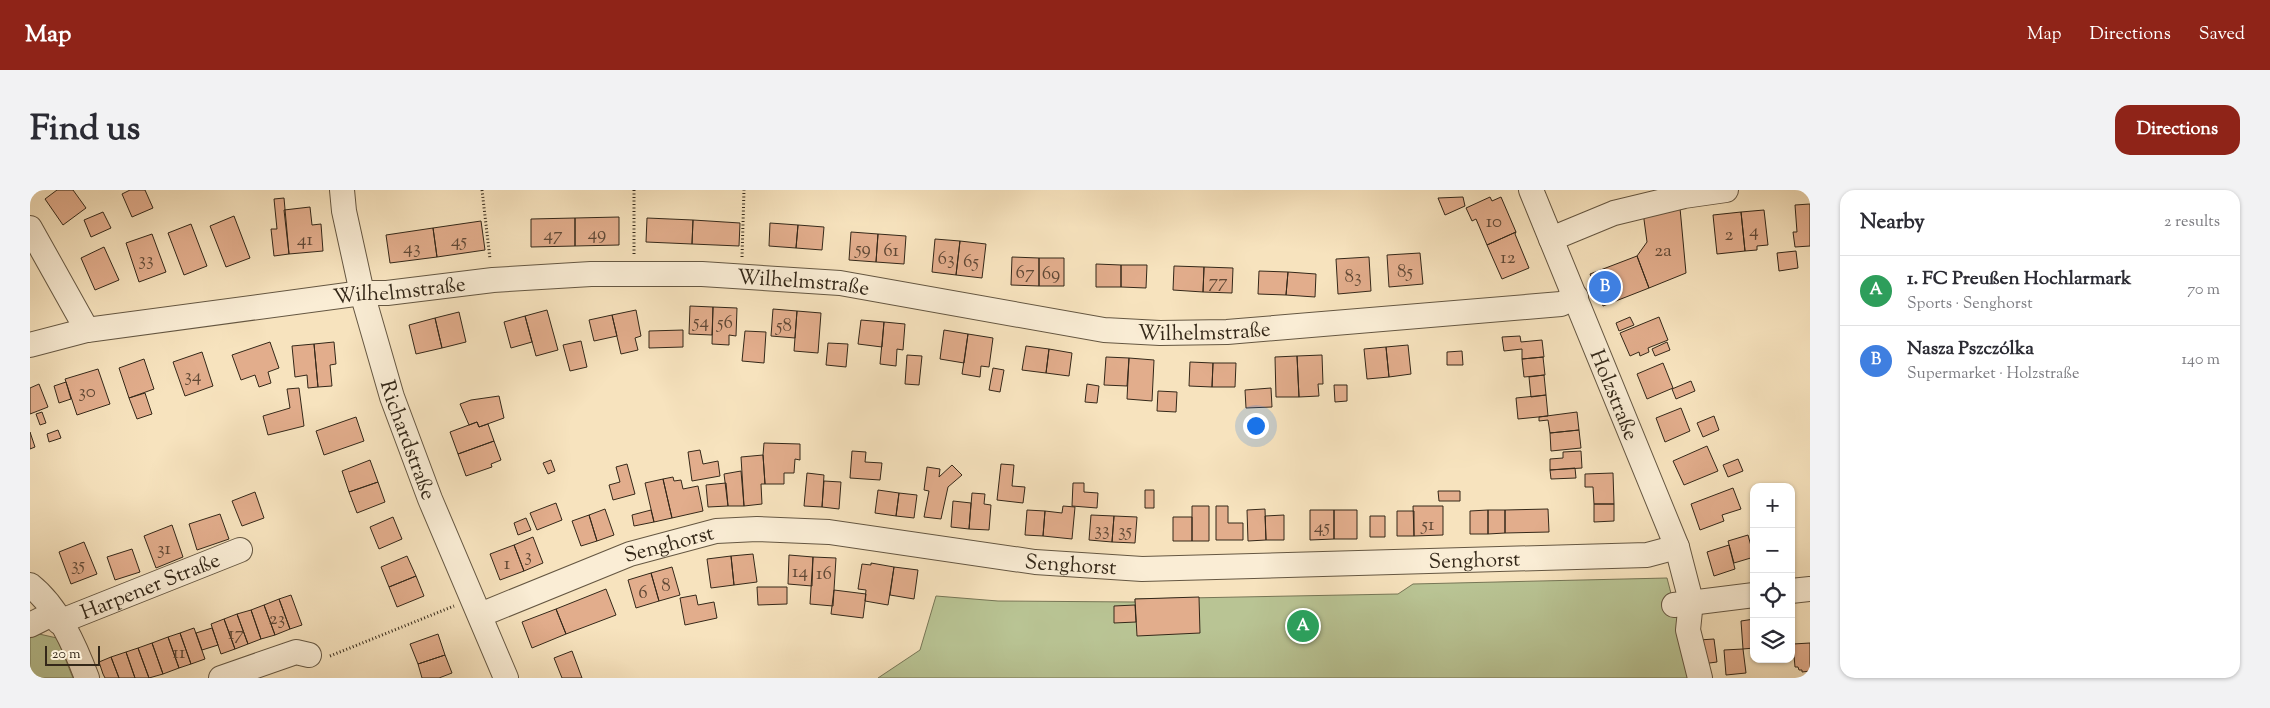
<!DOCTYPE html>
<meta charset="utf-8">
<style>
:root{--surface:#fff;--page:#f2f2f3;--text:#2b2b33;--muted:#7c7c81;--line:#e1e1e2;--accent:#8f2418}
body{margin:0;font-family:"Sorts Mill Goudy",serif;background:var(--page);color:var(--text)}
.controls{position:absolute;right:15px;bottom:15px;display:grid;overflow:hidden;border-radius:10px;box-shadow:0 1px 4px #0004}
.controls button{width:45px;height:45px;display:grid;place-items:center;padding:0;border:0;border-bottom:1px solid var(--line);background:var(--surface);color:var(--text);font:25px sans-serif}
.scale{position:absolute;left:15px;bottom:12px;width:55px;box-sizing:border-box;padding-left:5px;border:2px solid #342819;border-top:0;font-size:14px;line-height:18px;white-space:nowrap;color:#342819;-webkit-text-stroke:4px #faedd5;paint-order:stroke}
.you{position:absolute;left:1225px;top:235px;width:18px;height:18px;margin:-12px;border:4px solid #fff;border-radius:50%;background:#1a73e8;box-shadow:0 0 0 8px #1a73e833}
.badge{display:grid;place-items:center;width:32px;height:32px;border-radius:50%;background:var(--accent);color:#fff;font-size:16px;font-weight:700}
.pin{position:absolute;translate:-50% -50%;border:2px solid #fff;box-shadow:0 1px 5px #0006}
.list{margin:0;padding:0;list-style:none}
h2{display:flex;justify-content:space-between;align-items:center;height:65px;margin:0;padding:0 20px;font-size:21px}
h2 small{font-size:16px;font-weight:400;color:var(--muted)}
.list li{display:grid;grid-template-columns:32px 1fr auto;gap:15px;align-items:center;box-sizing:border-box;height:70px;padding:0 20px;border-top:1px solid var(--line)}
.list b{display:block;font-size:19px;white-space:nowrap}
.list p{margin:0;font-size:16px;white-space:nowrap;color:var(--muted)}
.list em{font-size:16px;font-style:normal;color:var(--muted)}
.icon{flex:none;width:28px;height:28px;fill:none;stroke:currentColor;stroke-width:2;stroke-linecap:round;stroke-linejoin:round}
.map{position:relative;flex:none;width:1780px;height:488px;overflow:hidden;border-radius:15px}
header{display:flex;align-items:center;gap:30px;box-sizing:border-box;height:70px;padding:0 25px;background:var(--accent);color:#fff}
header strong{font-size:24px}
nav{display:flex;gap:28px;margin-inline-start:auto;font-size:18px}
.intro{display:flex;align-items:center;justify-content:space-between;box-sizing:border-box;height:120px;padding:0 30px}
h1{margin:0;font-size:35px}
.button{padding:12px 22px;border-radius:15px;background:var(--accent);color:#fff;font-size:18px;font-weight:700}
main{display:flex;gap:30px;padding:0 30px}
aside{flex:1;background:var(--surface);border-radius:15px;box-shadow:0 1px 4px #0004}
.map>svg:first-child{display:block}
.green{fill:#b9c494;stroke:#767656}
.building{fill:#e2ad8c;stroke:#342819}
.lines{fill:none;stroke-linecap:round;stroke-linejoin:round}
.minor-casing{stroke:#655742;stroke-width:26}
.path{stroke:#342819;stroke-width:3;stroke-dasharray:1 2.5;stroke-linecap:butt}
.minor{stroke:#faedd5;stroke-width:24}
.labels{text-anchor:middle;stroke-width:5;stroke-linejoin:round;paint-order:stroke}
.number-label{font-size:19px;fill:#604936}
.street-label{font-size:21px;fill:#342819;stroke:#faedd5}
</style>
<header>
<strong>Map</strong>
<nav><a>Map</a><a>Directions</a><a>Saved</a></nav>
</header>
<div class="intro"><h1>Find us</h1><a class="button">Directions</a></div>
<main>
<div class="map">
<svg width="1780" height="488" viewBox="0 0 1780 488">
<rect width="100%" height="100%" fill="#f7e3be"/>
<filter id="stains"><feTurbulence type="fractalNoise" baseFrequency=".004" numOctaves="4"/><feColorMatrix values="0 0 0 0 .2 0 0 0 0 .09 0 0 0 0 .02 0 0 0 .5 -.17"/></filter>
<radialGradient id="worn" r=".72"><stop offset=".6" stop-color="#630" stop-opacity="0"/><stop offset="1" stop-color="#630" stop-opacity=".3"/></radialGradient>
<path class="green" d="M1637 388 1663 488H848L890 460 906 406 968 411 1105 412V409L1368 404 1383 394Z
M9 444 27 448 43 488H0V448Z"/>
<path class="building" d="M27 0H43L56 18 33 35 15 9Z
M100 0H115L123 18 102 27 92 4Z
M1433 7 1435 16 1415 25 1408 8Z
M1460 7 1462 11 1471 7 1486 42 1457 55 1446 29 1442 31 1436 18Z
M254 8 259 64 244 66 241 39H247L244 9Z
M1780 14V56L1765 57 1763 42H1767L1765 15Z
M280 17 282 35 291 34 293 61 259 64 254 20Z
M1650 18 1656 83 1619 98 1607 66 1617 52 1613 22Z
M1734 20 1738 55 1727 56V60L1715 61 1711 22Z
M73 22 81 38 61 47 54 30Z
M1711 22 1715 61 1687 64 1683 25Z
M204 26 220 68 196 77 180 36Z
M589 27V55L545 56V28Z
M545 28V56L501 57V29Z
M617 28 663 30 662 54 616 52Z
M663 30 710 33 709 56 662 54Z
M451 31 455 60 407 67 403 38Z
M740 33 768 35 766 58 739 56Z
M161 34 177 76 154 85 138 43Z
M768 35 794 37 792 60 766 58Z
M403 38 407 67 360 73 356 45Z
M821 42 848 44 846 72 819 70Z
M1486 42 1485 44 1499 78 1472 89 1457 55Z
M122 44 136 82 109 92 96 53Z
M848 44 876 46 874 74 846 72Z
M905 49 930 51 926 85 902 82Z
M930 51 956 54 952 88 926 85Z
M74 57 89 90 65 100 51 68Z
M1766 61 1768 78 1749 81 1747 63Z
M1390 63 1393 94 1359 97 1357 65Z
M1607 66 1619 98 1573 116 1560 84Z
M982 67 1009 68V96L981 95Z
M1339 67 1341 101 1308 104 1306 69Z
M1009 68H1034V96H1009Z
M1066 74 1091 75V97H1066Z
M1091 75H1117L1116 98 1091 97Z
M1144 76 1174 77 1173 102 1143 100Z
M1174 77 1203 78 1202 103 1173 102Z
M1229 81 1258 82 1256 105 1228 104Z
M1258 82 1286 84 1285 107 1256 105Z
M660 116 683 117 682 145 659 144Z
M683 117 707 118 706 146 699 145V155L682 154Z
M743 119 767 121 765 148 741 146Z
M517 120 528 160 506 166 495 126Z
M606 120 611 146 605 148 608 160 591 164 582 125Z
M767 121 791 123 788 163 764 161Z
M429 122 436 152 412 158 405 128Z
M582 125 587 146 564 151 559 130Z
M495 126 502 152 481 158 474 132Z
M1600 127 1604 135 1589 141 1586 133Z
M1629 127 1638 150 1618 158 1619 162 1610 166 1609 162 1600 166 1590 143Z
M405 128 412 158 386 164 379 135Z
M831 130 854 132 852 157 828 154Z
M854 132 875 134 873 160 867 159 866 176 850 174Z
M653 140V157L619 158V141Z
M914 140 938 144 934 173 910 169Z
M715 141 736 142 734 173 712 171Z
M938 144 963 148 959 177 951 176 950 187 932 184Z
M1490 146 1491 152 1512 150 1514 167 1492 169V159L1474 161 1472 147Z
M551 151 557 177 540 181 533 155Z
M240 152 249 178 238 182 241 193 229 197 225 185 211 190 202 165Z
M304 152 306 174 300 175 302 196 288 197 284 154Z
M1637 152 1640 160 1625 166 1622 159Z
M798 153 818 154 816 177 796 175Z
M284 154 288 197 278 198 277 185 265 187 262 156Z
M1378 155 1381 184 1359 187 1356 157Z
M996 156 1019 159 1016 183 992 180Z
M1356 157 1359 187 1337 189 1334 159Z
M1019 159 1042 163 1039 186 1016 183Z
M1432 161 1433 175H1417V162Z
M172 162 183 196 155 206 143 172Z
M877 165 892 166 889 195 875 194Z
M1292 165 1293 194H1288L1289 206 1269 207 1267 166Z
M1267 166 1269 207H1246L1245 167Z
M1076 167 1099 168 1097 196 1074 195Z
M1513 167 1515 185 1494 187 1492 169Z
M1099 168 1124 170 1122 211 1097 209Z
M114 169 124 199 99 208 89 178Z
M1160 172 1183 173 1182 197 1159 196Z
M1183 173H1206L1205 197H1182Z
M1633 173 1643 198 1617 209 1607 184Z
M963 178 974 180 970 202 959 200Z
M68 179 80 214 47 225 35 189Z
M1514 185 1516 205 1501 207 1499 187Z
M1661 191 1665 201 1646 209 1642 199Z
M36 192 41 209 29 213 24 196Z
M9 194 18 217 0 224V198Z
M1057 194 1069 196 1067 213 1055 212Z
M1304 195H1317V211L1305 212Z
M269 198 274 236 238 245 233 226 260 218 257 199Z
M1241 198 1242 217 1216 218 1215 200Z
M1128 201 1147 202 1146 222 1127 221Z
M115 203 122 224 107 229 99 208Z
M1516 205 1518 226 1488 229 1486 208Z
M469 206 474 228 449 237 447 232 439 235 430 214 441 210Z
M1651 218 1660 241 1635 252 1626 228Z
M12 222 16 233 10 235 6 224Z
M1547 222 1549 240 1520 243 1518 230 1509 231V227Z
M1684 226 1689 240 1673 247 1667 233Z
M326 227 334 251 294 265 286 241Z
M447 232 449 237 458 234 464 251 428 264 420 242Z
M28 240 31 248 19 252 17 244Z
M1549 240 1551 258 1521 261 1520 243Z
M0 242 5 257 0 259Z
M464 251 471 270 461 274 462 277 436 286 428 264Z
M734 253 770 254V270L765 269 764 283H754V294H735L733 265Z
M1677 256 1688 281 1654 295 1643 271Z
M670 260 673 274 688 271 690 286 662 291 658 262Z
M822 261 836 262 835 272 852 273 850 290 820 288Z
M1551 261 1552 278 1520 280V269L1533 268V262Z
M733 265 735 294H731L732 314 714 316 711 267Z
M1708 269 1713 281 1698 287 1693 275Z
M340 270 348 292 319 302 312 281Z
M521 270 525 281 518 284 513 273Z
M597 274 605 304 583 310 579 295 590 292 586 277Z
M971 274 984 275 982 296 995 297 993 313 967 310Z
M922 275 932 285 918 297 911 329 894 327 899 301 894 300 897 277 910 279 909 287Z
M1545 278 1546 288 1521 289 1520 280Z
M711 281 714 316H698L694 284Z
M777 283 794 285 792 317 774 316Z
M1583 283 1584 314H1564L1563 297H1555V284Z
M643 287 644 291 651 290 653 299 668 296 673 321 642 328 633 289Z
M633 289 642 328 624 332 615 293Z
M794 291 811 292 809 319 792 317Z
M348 292 355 312 327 323 319 302Z
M696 293 698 316 678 317 676 295Z
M1043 293H1054V302L1068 303 1067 318 1042 316Z
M1703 298 1711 319 1692 325 1694 331 1670 340 1661 314Z
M848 300 869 303 866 326 845 323Z
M1115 300H1124V318H1115Z
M1408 301H1430V311H1409Z
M225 302 234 328 212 336 202 311Z
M869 303 887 305 884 328 866 326Z
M942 303 955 304 954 314 961 315 959 340 939 339Z
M923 311 941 313 939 339 921 337Z
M526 313 532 330 507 340 500 323Z
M1564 314H1584V331L1564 332Z
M1033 316 1045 317 1042 349 1013 346 1015 321 1032 323Z
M1162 316H1179V351H1162Z
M1186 316H1198V333H1213V350H1186Z
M1383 316H1413V345L1384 346Z
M575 319 584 345 567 351 559 325Z
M1235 319 1236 350 1218 351 1217 320Z
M1518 319 1519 342 1475 343V320Z
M621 320 624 332 604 336 602 325Z
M997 320 1015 321 1013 346 995 345Z
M1280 320H1304V349L1280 350Z
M1304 320H1327V349H1304Z
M1458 320H1475V343L1458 344Z
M1458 320V344H1440V321Z
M1367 321H1384V346H1367Z
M190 324 199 349 167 360 159 334Z
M559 325 567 351 551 356 542 331Z
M1061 325 1084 326 1082 352 1059 350Z
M1254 325V350H1236L1235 326Z
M1084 326 1107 327 1105 353 1082 352Z
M1340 326H1355V347H1340Z
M363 327 372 349 349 359 340 337Z
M1143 327H1162V351H1143Z
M496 328 501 340 488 345 484 333Z
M142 335 153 367 126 378 114 346Z
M1718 345 1724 367 1704 373 1698 351Z
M503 347 513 373 494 381 484 355Z
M54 352 67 384 41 394 29 362Z
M484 355 494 381 470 390 460 364Z
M1699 355 1705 379 1684 386 1677 362Z
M102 359 110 382 85 390 77 367Z
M723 364 727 392 704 395 701 366Z
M759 365 783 367 782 396 758 394Z
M377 366 386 386 359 397 351 377Z
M701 366 704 395 681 398 677 369Z
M783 367 806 368 803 416 780 414Z
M841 373 864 377 858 415 835 411 836 400 828 399 832 374 841 375Z
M642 377 650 405 629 411 621 383Z
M864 377 888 380 884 409 860 405Z
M621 383 629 411 606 418 598 390Z
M386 386 394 406 367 417 359 397Z
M727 397H757V414L728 415Z
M576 399 586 425 536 444 526 419Z
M804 400 836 404 833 428 801 424Z
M261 405 272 435 260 439 249 409Z
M666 405 668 415 684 412 687 428 655 435 650 408Z
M1169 407 1170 443 1107 446 1105 409Z
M249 409 260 439 245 445 234 415Z
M234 415 245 445 231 449 221 420Z
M1105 415 1106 432 1084 433V416Z
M526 419 536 444 502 458 492 432Z
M221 420 231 449 218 454 207 424Z
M207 424 218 454 205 459 194 429Z
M194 429 205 459 191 464 181 434Z
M1724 429V458L1713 459 1711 431Z
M1761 432 1764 464 1761 466Z
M164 438 175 469 161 474 150 443Z
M182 438 188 455 172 460 166 443Z
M150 443 161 474 149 478 138 447Z
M408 444 415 465 388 474 380 454Z
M138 447 149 478 133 484 122 453Z
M1684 449 1687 472 1672 474 1669 450Z
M122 453 133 484 119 488 108 458Z
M1780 453V481L1772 482V480H1769L1768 477H1765L1763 454Z
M108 458 119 488H105L96 462Z
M1713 459 1716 483 1696 485 1694 460Z
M542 461 552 488H532L524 468Z
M96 462 105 488H89L81 467Z
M415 465 422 483 409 488H392L388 474Z
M81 467 89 488H75L73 484 69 472Z"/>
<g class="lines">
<defs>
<g id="minor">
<path id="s1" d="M312 0 314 21 332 103 362 207 400 309 476 488"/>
<path id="s2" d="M1501 0 1647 357 1661 411 1658 440 1670 488"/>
<path d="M0 38 57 140"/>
<path d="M1521 49 1584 23 1654 6 1696 0"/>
<path id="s3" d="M0 155 57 140 332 103H357L463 90 561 84H672L810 93 1074 140 1130 143 1197 142 1531 114 1546 107"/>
<path d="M0 395C28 417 45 456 57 488"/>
<path d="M1761 401 1780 399"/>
<path d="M1644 415 1724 405"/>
<path id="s4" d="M450 425 600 364 686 341 727 339 799 342 1005 372 1112 379 1617 365 1647 357"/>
<path id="s5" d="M29 432 210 360"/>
<path d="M0 435 24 423"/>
<path d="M191 488 266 462 279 465"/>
</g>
</defs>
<use href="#minor" class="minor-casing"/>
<path class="path" d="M452 0 460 69
M604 0V65
M712 67 714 0
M300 466 424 416"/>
<use href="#minor" class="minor"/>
</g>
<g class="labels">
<g class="number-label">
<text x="1464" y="37">10</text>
<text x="1724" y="46">4</text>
<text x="567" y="49">49</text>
<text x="523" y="50">47</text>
<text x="1699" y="50">2</text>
<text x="275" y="55">41</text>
<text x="429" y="56">45</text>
<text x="382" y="63">43</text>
<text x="833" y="64">59</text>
<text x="861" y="66">61</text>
<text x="1633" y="66">2a</text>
<text x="1478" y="73">12</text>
<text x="916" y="74">63</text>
<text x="116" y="75">33</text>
<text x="941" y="77">65</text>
<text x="1375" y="87">85</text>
<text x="995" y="88">67</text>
<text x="1021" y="89">69</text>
<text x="1323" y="92">83</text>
<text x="1188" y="97">77</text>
<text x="671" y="137">54</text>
<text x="695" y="138">56</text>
<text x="754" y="141">58</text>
<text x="163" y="191">34</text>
<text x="57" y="207">30</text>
<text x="1398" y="340">51</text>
<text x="1292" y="342">45</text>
<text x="1072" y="345">33</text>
<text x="1095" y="346">35</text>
<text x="134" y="364">31</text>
<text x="498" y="371">3</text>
<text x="477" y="379">1</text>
<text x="48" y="380">35</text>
<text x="770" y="387">14</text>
<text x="794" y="389">16</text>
<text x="636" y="401">8</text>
<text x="613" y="408">6</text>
<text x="247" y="434">23</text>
<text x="206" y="449">17</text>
<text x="149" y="468">11</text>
</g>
<g class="street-label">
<text dy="7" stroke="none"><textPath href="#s3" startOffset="779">Wilhelmstraße</textPath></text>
<text dy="7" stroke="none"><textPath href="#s3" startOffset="374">Wilhelmstraße</textPath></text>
<text dy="7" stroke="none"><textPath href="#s3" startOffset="1184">Wilhelmstraße</textPath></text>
<text dy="7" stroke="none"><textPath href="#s2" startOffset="221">Holzstraße</textPath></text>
<text dy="7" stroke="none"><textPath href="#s1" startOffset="259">Richardstraße</textPath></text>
<text dy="7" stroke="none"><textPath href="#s4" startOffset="202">Senghorst</textPath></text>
<text dy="7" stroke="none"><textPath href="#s4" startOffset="1012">Senghorst</textPath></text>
<text dy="7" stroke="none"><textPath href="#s4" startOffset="608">Senghorst</textPath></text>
<text dy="7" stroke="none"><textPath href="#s5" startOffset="98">Harpener Straße</textPath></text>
</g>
</g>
<rect width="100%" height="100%" filter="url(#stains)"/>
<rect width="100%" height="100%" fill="url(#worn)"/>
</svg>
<div class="controls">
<button>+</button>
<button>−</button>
<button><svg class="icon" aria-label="locate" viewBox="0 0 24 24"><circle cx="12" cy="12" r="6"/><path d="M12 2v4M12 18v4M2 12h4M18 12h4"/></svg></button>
<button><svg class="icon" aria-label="layers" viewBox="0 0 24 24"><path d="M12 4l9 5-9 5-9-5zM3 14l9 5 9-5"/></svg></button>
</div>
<div class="scale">20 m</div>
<div class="you"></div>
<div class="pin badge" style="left:1273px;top:436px;background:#2e9e5b">A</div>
<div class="pin badge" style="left:1575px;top:97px;background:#3f7fe0">B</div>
</div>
<aside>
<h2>Nearby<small>2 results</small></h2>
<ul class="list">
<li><span class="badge" style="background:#2e9e5b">A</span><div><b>1. FC Preußen Hochlarmark</b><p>Sports · Senghorst</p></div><em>70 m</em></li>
<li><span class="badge" style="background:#3f7fe0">B</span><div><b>Nasza Pszczólka</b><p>Supermarket · Holzstraße</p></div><em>140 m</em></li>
</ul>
</aside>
</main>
